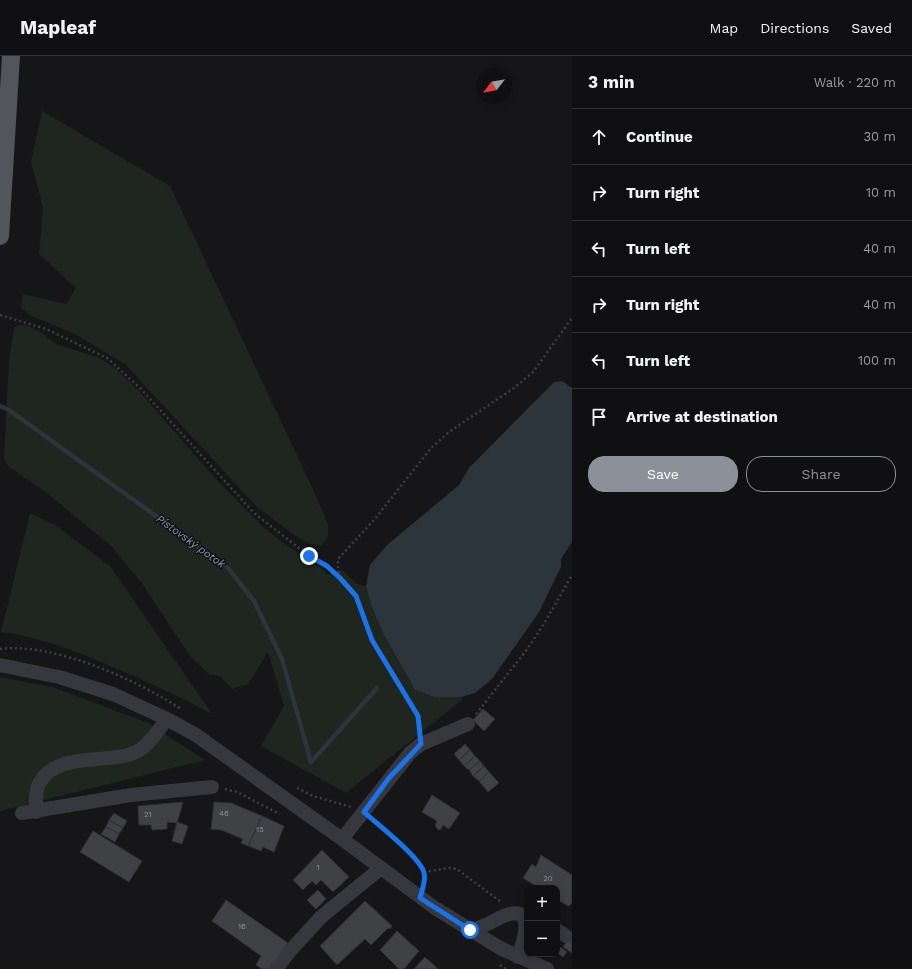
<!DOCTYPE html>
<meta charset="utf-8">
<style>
:root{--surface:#101012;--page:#1e1e20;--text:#f1f3f6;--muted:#9c9d9f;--line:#303032;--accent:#8c9099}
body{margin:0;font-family:"Work Sans",sans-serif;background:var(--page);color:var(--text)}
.controls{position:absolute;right:12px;bottom:12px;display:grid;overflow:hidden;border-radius:8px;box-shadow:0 2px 6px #0003}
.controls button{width:36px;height:36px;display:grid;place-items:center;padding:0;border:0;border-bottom:1px solid var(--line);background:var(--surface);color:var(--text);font:20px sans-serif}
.compass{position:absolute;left:476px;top:12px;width:36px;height:36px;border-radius:50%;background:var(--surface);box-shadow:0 2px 6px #0003;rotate:239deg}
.stop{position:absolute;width:12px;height:12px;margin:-9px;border:3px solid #1a73e8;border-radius:50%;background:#fff}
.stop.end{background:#1a73e8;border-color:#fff;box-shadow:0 1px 4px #0008}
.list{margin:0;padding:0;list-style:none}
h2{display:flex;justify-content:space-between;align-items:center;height:52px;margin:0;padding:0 16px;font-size:17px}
h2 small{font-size:13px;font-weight:400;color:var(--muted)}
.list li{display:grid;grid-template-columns:26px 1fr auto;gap:12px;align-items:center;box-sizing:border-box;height:56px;padding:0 16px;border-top:1px solid var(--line)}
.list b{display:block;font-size:15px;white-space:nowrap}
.list em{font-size:13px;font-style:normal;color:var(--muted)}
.actions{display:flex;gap:8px;padding:12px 16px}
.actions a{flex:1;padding:9px 0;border:1px solid var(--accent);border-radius:16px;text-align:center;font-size:14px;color:var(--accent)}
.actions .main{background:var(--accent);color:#fff}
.icon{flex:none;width:22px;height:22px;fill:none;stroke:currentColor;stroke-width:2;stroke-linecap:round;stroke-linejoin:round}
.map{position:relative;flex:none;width:572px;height:913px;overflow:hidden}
header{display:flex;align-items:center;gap:24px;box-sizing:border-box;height:56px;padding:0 20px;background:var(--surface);border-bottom:1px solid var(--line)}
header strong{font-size:19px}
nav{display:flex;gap:22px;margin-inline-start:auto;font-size:14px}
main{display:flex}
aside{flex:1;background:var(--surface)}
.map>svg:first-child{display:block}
.green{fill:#1e261f}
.water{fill:#2c353c}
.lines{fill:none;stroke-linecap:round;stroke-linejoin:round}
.stream{stroke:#2c353c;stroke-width:4.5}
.building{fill:#404145;stroke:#303034}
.path{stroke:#3d3f44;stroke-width:2.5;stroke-dasharray:2 3;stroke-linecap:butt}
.minor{stroke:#37383d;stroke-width:14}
.major{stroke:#53555c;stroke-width:18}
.route{stroke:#1a73e8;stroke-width:5}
.labels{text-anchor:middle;stroke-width:3;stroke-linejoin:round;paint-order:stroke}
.number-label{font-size:8px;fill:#8e929b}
.water-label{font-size:11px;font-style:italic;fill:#7f9bb3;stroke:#111113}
</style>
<header>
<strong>Mapleaf</strong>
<nav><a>Map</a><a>Directions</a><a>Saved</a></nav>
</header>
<main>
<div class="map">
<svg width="572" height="913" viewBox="0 0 572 913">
<rect width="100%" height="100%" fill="#161618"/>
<path class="green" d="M42 55 170 130 311 429 328 468V480L322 489 310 488 297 481 257 451 125 308 75 278 32 260 21 252 23 238 66 248 76 232 39 198 43 152 31 106Z
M26 269 41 276 56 288 100 302 115 312 140 336 215 422 263 471 286 489 323 513 327 519 341 513 357 528 366 530 371 549 384 579 415 634 434 641H461L463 643 346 737 261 690 284 650 268 596 248 628 232 633 220 620 209 618 190 600 141 526 111 490 47 437 8 410 4 403 9 304 14 272 16 270Z
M30 457 55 469 110 510 212 658C181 641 150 627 118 613 80 597 42 581 1 576Z
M0 621 53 631 148 667 205 704 0 755Z"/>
<path class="water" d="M562 325 572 332V486L561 503V511L539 556 492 623 475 637 461 641H434L415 634 384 579 371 549 366 530 370 509 387 489 459 429 469 412 554 326Z"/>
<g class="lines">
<path class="stream" d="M0 350 9 354 228 512 254 545 282 603 311 706
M311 706 377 632"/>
</g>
<path class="building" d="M483 653 495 663 484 675 473 664Z
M465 688 470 694 459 704 454 698Z
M470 694 475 700 464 710 459 704Z
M475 700 480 705 469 714 464 710Z
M480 705 484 710 473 720 469 714Z
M484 710 489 716 479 725 473 720Z
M489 716 499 727 488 736 479 725Z
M432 739 460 757 449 773 443 769 441 773 438 774 435 769 437 765 422 756Z
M183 746 177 767 167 766V773L152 774 151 769H139L138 750Z
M214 746 231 747 262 760 248 790 241 787 243 783 221 774 211 773Z
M114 757 127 765 123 772 109 764Z
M262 760 284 770 274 796 263 791 261 795 248 790Z
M109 764 123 772 119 778 106 771Z
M177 766 188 770 182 788 172 785Z
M106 771 119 778 115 786 101 778Z
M93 775 142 805 129 826 80 796Z
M322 794 349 821 333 836 321 824 316 829 312 825 303 834 293 824Z
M541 799 572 819V847L569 850 557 844V832H539L523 822 532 808 536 811Z
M318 834 326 843 316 853 307 844Z
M226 844 288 887 270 913H262L256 909 261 900 212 865Z
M365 845 392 870 390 873 388 872 371 889 365 883 337 909 320 890Z
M397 875 419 895 404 913H399L380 894Z
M572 877V897L563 891Z
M560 891 567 896 563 901 557 897Z
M425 901 438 913H414Z"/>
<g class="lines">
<path class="path" d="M0 259 46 273 107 302 140 332 254 457 309 500 327 510 341 522 356 540 372 584 418 660 419 674
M340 522 338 512V503L374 464 431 392 449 376 514 332 533 316 572 262
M0 593C53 586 137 624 181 653
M476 658 525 596 542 571 572 519
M297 732 313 740 351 751
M225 733 237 736 280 758
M374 764C388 777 429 806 424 826
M424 816 449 812 457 813 501 846
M500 909 506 913"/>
<path class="minor" d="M0 609 59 621 113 638 167 663 196 679 342 783 435 852 500 892 547 913
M36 756C36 746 35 734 40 726 58 695 108 709 136 696 149 690 159 673 167 663
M22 757 131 739 212 731
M342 783 410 697 421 688 468 668
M470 874C486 872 496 861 510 858 536 852 522 890 518 901
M557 874 566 880
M276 913 290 895 321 861 381 812"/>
<path class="major" d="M0 180 11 0"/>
</g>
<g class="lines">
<path class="route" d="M309 500 327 510 340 522 356 540 372 584 418 660 421 688 389 722 364 756C377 768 421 802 424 817 426 825 422 834 420 842L470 874"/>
</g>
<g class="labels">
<g class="number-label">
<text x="224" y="760">46</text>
<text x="148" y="761">21</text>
<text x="260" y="776">15</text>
<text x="318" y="814">1</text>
<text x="548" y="825">20</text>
<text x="242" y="873">16</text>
</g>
<g class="water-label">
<text transform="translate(191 485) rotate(36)" y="4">Pístovský potok</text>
</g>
</g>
</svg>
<div class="controls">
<button>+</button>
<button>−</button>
</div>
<svg class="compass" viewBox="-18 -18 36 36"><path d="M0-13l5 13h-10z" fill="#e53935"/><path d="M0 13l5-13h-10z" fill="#9c9d9f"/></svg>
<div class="stop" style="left:470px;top:874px"></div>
<div class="stop end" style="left:309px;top:500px"></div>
</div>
<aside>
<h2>3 min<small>Walk · 220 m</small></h2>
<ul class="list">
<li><svg class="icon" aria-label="ahead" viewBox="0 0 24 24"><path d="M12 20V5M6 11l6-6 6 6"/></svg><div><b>Continue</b></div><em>30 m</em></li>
<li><svg class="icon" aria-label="right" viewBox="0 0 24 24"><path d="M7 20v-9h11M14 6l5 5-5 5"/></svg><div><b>Turn right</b></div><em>10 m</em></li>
<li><svg class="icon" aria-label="left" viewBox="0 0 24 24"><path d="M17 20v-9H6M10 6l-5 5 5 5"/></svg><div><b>Turn left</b></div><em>40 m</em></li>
<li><svg class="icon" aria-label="right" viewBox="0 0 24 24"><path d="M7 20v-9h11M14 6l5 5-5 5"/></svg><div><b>Turn right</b></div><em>40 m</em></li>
<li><svg class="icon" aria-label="left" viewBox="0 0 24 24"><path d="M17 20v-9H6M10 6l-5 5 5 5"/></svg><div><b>Turn left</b></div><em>100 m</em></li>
<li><svg class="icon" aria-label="arrive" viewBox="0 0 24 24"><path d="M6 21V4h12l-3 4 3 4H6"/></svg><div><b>Arrive at destination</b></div></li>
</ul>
<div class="actions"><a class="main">Save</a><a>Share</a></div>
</aside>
</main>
